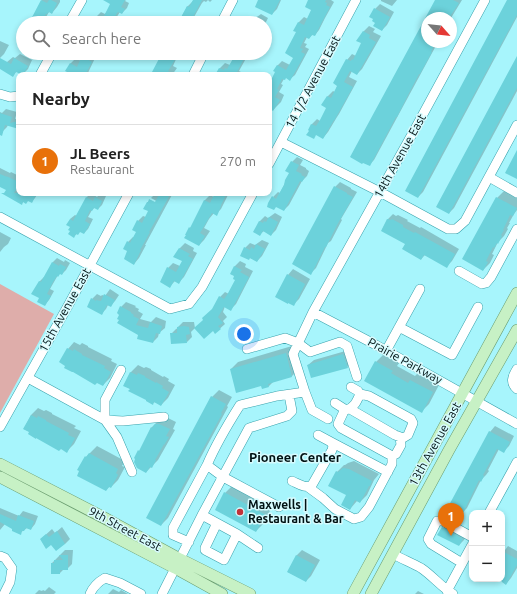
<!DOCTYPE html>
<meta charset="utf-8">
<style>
:root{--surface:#fff;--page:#f6f6f6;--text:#222;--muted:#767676;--line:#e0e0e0;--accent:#2563eb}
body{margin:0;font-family:Ubuntu,sans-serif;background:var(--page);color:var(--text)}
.controls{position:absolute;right:12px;bottom:12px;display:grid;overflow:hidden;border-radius:8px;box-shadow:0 2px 6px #0003}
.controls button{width:36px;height:36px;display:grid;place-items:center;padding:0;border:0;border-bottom:1px solid var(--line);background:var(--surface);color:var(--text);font:20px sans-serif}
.compass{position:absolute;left:421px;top:12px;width:36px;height:36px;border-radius:50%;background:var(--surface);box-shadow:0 2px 6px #0003;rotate:117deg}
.you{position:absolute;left:244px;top:334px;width:14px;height:14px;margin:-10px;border:3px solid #fff;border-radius:50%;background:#1a73e8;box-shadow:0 0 0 6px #1a73e833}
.badge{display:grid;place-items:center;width:26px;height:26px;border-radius:50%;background:var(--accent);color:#fff;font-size:13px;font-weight:700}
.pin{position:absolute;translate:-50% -33px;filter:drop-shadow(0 1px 2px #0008)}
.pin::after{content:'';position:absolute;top:21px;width:14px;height:12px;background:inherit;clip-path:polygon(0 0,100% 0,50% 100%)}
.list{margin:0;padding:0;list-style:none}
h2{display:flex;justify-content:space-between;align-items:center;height:52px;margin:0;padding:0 16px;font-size:17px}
h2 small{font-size:13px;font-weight:400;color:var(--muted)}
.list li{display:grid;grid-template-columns:26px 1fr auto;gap:12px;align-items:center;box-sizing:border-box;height:72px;padding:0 16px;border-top:1px solid var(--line)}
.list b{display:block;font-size:15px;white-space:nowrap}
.list p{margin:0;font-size:13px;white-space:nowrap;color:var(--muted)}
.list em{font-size:13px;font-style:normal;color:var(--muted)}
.icon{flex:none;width:22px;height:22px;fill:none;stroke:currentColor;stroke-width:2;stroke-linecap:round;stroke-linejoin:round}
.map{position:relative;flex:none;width:517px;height:594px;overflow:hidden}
.search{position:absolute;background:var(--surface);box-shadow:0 2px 6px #0003;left:16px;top:16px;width:256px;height:44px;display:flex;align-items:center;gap:10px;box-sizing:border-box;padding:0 14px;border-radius:22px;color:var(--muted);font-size:15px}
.panel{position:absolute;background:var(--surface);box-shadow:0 2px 6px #0003;left:16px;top:72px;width:256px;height:124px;border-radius:8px}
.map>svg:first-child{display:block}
.green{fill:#deadaa}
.shadow{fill:#0003}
.building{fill:#6cd2db}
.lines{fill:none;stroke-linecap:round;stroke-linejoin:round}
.minor-casing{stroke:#37a2ac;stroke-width:10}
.major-casing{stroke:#699c6e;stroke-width:12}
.minor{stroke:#fff;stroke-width:9}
.major{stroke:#c7f1c5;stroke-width:11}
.poi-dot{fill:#c23238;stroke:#d6fbfe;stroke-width:1.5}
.labels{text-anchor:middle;stroke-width:3;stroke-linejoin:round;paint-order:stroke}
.street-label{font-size:12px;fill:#001113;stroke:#d6fbfe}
.poi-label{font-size:12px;font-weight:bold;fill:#001113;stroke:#d6fbfe;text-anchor:start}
.neighbourhood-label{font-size:13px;font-weight:bold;fill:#001113;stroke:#d6fbfe}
</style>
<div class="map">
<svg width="517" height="594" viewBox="0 0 517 594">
<rect width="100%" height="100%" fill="#a7f5fc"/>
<path class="green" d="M0 284 54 314 0 413Z"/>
<path class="shadow" d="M42 0H60V2L57 7 52 13 49 12 43 22 45 23H27L31 18 32 19Z
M110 0H126L125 1 129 3 127 8 122 13 120 12 116 18 117 19 115 23H93L96 17 101 12 105 14 112 4Z
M194 0H212L210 2 208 0 206 2 204 1 202 3 194 17 202 21 201 23H178L187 7Z
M259 0H281L277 9 272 14Z
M309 0H331L334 2 325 18 319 30 315 35 313 34 309 38 307 37 304 43 307 44 305 47 309 49 295 75 290 79 286 77 284 79 281 84 283 85 279 92 284 95 281 102 273 110 272 109 269 113V86L276 72 277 66 282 61 290 65 294 58 297 32 295 30 299 22 304 17 308 19 313 10Z
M381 0H397L392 6 381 1Z
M436 0H462L451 18H427V42H438L374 160 369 165 351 157Z
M508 0H517V17L423 192 418 197Z
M380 4 394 12 387 25 382 30 376 22 375 18V9Z
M261 14 268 18 265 24 245 23 250 17 254 19Z
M369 26 375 29 373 32 381 36 362 69 357 74 352 71 349 77 357 81 339 114 337 117 328 132 323 138 317 134H308L312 124 317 119 320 121 328 107 323 105 328 96 333 91 335 92 347 60 352 54 356 56 362 43 358 40 364 31Z
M23 29V39L19 37Z
M0 41 9 45 4 54 0 58Z
M85 53H96L95 55 96 56 87 75H70L71 73 67 70 71 63 76 58 81 61Z
M163 53H185L179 59 177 57 173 66 177 68 172 75H159Z
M234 53H249L239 71 241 72 240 75H217L220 68 225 63 230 65 235 57Z
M20 54 32 60 28 69 23 74 17 71 13 75 3 70 7 62 13 57 15 58Z
M517 58V91L454 208 449 213Z
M6 109 17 112 15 119 19 118V136L17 127 8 125 7 127 2 132H0V112L2 113Z
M269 116 272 118 269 123Z
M297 157 303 160 300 165 306 168V169L309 171 307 176 302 181 289 205 284 210 273 197 278 192 280 193 290 173 292 162Z
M0 168 10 173 11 172 19 176V193H38L35 198 31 202 28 200 24 201 22 203 7 189 0 186Z
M340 182 351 188V189L357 192 341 219 342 220 331 241 328 243 316 268 311 273 335 187Z
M504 191 517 198V210L514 214 509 223H510L507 228 508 229 504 236 498 242 492 254 494 255 490 263 483 270 497 198Z
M91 193 97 197 101 193 106 196 102 205 98 209 95 207 92 210 88 217 93 219 88 229 84 233 81 231 74 236 70 219 75 215 77 216 87 197Z
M161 193H173L145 245H146L139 258 134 264 128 251V242L133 237H134L137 232 138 221 143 216 146 217 149 211 148 202 150 200 159 205 160 203 151 198 155 194 159 196Z
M216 193H229L221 209 216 214 214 213 209 219 204 228 210 231 204 240 199 245 186 234 190 228 193 225 205 200 210 195 214 197Z
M275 213 282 217 276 230 271 235 264 231 260 234 259 222 265 216 268 218Z
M393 214 396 216 398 215 408 220 407 221 420 228 421 227 459 249 452 261 447 266 425 255 421 259 406 243 382 230 388 219Z
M0 232 11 238 8 244 4 247 0 252Z
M262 240 269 243 262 256 257 261 250 258 245 248 250 243 255 245Z
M185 243 194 248 193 251 197 253 184 277 179 282 175 281 170 286 168 268 173 263 180 266 183 261 175 256 180 248Z
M57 258 64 262 65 260 70 263 66 270 62 274 60 273 58 275 50 289 54 291 49 300 44 305 40 298 39 282 44 277 45 278 53 262Z
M240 261 246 264 245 267 253 271 236 304 231 309 225 306 223 312 227 317 223 321 225 324 215 333 214 309 220 297 225 292 229 294 236 280 235 276 231 274 235 266Z
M293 269 310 279 299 299 294 304 288 275Z
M110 289 119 295 115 301 110 306 108 305 106 309 101 314 92 299 97 294 101 296 102 295 105 296Z
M126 302 136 306 135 307 139 309 138 311 143 314 140 319 151 322 156 317 166 321 165 328 159 333 158 337 153 342 139 334 120 320 121 307Z
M183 322H194L195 328 191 332 192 337 187 342 171 334 176 329 178 328V327Z
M74 342 80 345 82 343 88 346V347L112 359 111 361 117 364 110 378 103 385 68 349Z
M292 346 299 369 292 376 274 381 269 386 263 388 262 384 231 369 238 362Z
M349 350 352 362 347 367 308 365 314 360Z
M383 355 399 363 397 366 415 376 417 374 439 385 429 404 422 411 376 362Z
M138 365 144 368 146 367 151 369V370L163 377 164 376 169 379 168 381 175 385 168 398 161 405 155 402 153 403 124 385 131 372Z
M219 390 232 397 227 406 228 407 168 518 161 525 212 397Z
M38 408 44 411 46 410 52 413V414L76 426 74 428 81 431 74 444 67 451 24 429 31 415Z
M166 417 176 422 173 429 175 430 158 460 146 472 135 458 141 449 151 428 158 421Z
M495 426 514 436 509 446 504 451 499 449 488 470 489 471 486 475 481 480 467 508 462 513 490 432Z
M97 446 125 461 122 466 125 467 118 480 111 487 110 486 106 490 86 457Z
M354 461 379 474 374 480 367 495 360 502 357 501 350 509 347 495 337 472 344 465H345L348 463Z
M232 486 272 507 263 524 256 531 225 493Z
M0 508 19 516 23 511 38 516 35 524 31 529 27 528 20 533 5 524 0 530Z
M448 523 467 534 464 540 459 545 443 528Z
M62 527 70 539 65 544H51L41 539 52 529 55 533Z
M508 546 517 551V568L511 578 506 584 498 579H502V554Z
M65 550H73L72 564 67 569H64L60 573 52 563Z
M302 550 320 560 311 576 306 581 288 572 297 555Z
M49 587 56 592 54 594H35L39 590 42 591 43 590 45 591Z
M113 589 119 592 121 590 128 594H108Z
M418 591 424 594H415Z"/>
<path class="building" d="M41 0 47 3 49 0H51L57 3 52 14 49 12 47 14H46L41 23H29Z
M103 0H125L121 7 125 9 122 14 118 12 117 13 112 22 115 23H91L95 16 100 19 101 16H104L110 4Z
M193 0H202L190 23H178L187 6 189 7Z
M258 0H280L272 15 255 7Z
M308 0H326L325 2 327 3 326 5 330 7 321 24 315 36 312 35 309 39 305 37 300 48 303 49 301 52 305 54 290 81 286 78 285 80 282 79 277 89 279 90 275 97 280 100 273 111 269 108V84L275 72 273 71 277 65 286 70 293 58 285 53 296 32 293 31 298 22 304 25 311 10 305 7Z
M435 0H453L459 3 449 18H427V42L434 46 431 52H432L420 74H419L408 95 397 117H396L370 166 363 163 362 164 350 157Z
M507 0H517V15L418 198 405 191Z
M374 8 390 17 382 31 373 26 375 23 372 21 373 19 369 17Z
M363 31 370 35 369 38 376 42 357 75 350 71 344 82 353 87 334 121V120L323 139 316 135 314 139 306 135 309 131 308 130 311 124 316 126 320 120 326 108 321 105 327 96 331 98 337 86 333 83 346 59 351 61 352 59 353 60 361 43 356 41Z
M162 53H183L180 60 176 58 168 71 176 75H158L152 72Z
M226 53H247L236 74 239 75H215L219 68 224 70 225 68 227 69 234 57Z
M82 56 92 62 85 75H73L65 71 70 63 77 67Z
M517 56V88L449 214 436 207Z
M0 58 11 64 14 58 28 66 23 75 16 72 13 77 0 69Z
M0 113 12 117 10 123 19 121V129L5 125 2 136 0 135Z
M517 150V179L505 173Z
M291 161 299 165 296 171 302 174 301 175 305 177 302 182 300 181 284 211 276 207 274 210 267 207 268 203 272 196 276 199 284 185 285 180 289 173 285 171Z
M0 174 7 177 6 176 19 182V184L14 193H37L32 203 28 201 26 204 23 202 22 205 1 193H4L6 190 0 187Z
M334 186 347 193V194L353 197 337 225 326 247H325L311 275 292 264Z
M160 193H171L149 232H150L140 250H141L134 265 124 259 127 251 123 249 127 241 130 243 136 232 132 230 137 220 142 223 148 211 143 209 147 202H148L149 199 155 202Z
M215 193H227L221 205 220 209 217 216 212 213 200 233 205 236 199 246 184 238 186 235H185L189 227 190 228 204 200 210 203Z
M86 197 93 201 95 197 102 201 98 210 94 208 92 211 90 210 85 221 90 224 84 234 80 232 78 235 76 234 74 238 68 234 70 231 68 230 70 227 66 225 70 219 73 221Z
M496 197 517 208 513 216 510 215 503 230H504L501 235 502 236 498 244 497 243 494 248 493 247 486 261 488 262 483 271 462 259Z
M269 217 278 222 271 236 263 231 260 236 253 232 259 221 263 223 264 221 266 222Z
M387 219 391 220 392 219 403 225V227L414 233 415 232 455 254 447 268 424 255 421 260 402 249 405 244 381 231Z
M256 244 265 249 257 262 250 258 249 260 240 256 244 247 250 250 251 247 254 249Z
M179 248 190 254 188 256 193 259 179 284 174 281 170 288 160 282 167 267 176 272 182 261 173 257Z
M52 262 59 266 60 264 66 267 62 275 60 274 58 277 57 276 53 282 47 294 51 296 45 306 37 302 39 298 31 294 39 281 41 282Z
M234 266 242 270 240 272 249 277 231 311 224 307 218 317 223 323 218 326 221 329 215 334 213 331 204 339 194 328 203 320 202 318 212 309 219 296 224 299 227 295 235 280 233 279 234 276 230 274Z
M287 274 305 284 294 306 288 303V304L275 297Z
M104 294 115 300 111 307 107 305 102 315 87 307 91 298 96 301V300L101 301Z
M120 306 131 312V313L134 315 133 316 139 319 136 325 148 328 150 322 162 326 160 334 156 333 153 343 137 339 138 335 117 323 119 320 117 319 119 315 117 313Z
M184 326 189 327 190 334 186 335 187 343 171 344 170 333H177V327Z
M67 348 73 351 74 349 82 354V355L105 366 104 368 111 372 103 386 97 383 95 385 73 372H72L64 368 65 366 59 362Z
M286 353 292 377 268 384 269 387 262 389 261 386 236 393 230 369Z
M343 354 348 368 311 378 307 365Z
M375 361 393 371 391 373 408 383 410 380 433 392 422 413 364 381Z
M130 372 137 375 138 373 145 376V377L156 383V382L163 386 162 388 169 392 161 406 154 402 153 405 146 401V400L128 391 130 389 123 386Z
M211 396 226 404 221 413 222 414 161 526 146 518Z
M31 415 37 418 38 416 46 420V421L69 433 68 435 75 438 67 453 61 449 59 451 36 438V439L28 434 29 432 23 429Z
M155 424H159L170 429 166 436 169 437 164 445V444L155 460H156L152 468 150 467 146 473 137 468 134 462 135 459 134 458 138 450 139 451 151 427 152 428Z
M489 431 510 442 504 453 497 449 483 475 484 476 481 482 479 480 462 515 448 507Z
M89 453 118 469 116 473 118 475 111 488 109 487 106 491 77 476 79 471 77 470 85 456 86 457Z
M343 468 349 469 372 481 370 486H369L360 503 355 500 350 510 341 505 346 495 328 486 336 471 338 472Z
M224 492 266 515 256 532 215 510Z
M0 514 16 521 18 515 34 521 31 530 26 528 24 531H22L21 535 12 531V529L0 522Z
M442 527 463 539 459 546 437 535Z
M57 531 65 544 56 551 51 545 46 549 40 539 46 534 49 537Z
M502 551 517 559V565L506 585 502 582Z
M59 555H68V570H60V574H51V563H54V560H63Z
M296 555 315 565 306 582 287 572Z"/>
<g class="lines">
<defs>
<path id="minor" d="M69 23 82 0
M221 23 233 0
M40 75 52 53
M193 75 204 53
M0 94 10 97 19 96
M281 142 380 192 448 229H456L465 221 517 125
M269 164 356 0
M489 177 517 193
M0 217 170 309 189 304 202 287 253 193
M459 271 482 284 486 283 491 277 517 229
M313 312 376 345 517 424
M399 327 452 355 478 307
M247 349 285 338 298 343 310 352 340 342 347 346 357 377
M386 351 420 289
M517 369C512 377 510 383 517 389
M121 370 105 400V420L117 437 132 472
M28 378 105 420 123 421 164 417
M335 403 346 410C354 408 357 401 360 394L358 391 351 387
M345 409 338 424 341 428 392 456 396 454 401 445 400 437
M350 409 395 435 403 438 408 435 413 423 411 419 369 396 360 394
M328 419 312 410 305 392 293 354 313 312 415 129 485 0
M0 427 69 304 129 193
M331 442 388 472
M292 481C299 484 305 489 312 485L332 450 333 446 331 442 318 435
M308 487 323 498 335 509 354 519 361 517 369 507 392 464V456
M279 507 223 477 207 465C216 444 228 424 240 405L277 396 305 392
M489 513 517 462
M202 515 237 534 258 548
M217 523 205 548V550L224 560 237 534
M189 542 173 535V528L207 465
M393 554C402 559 412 563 421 568 433 576 441 587 453 594
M0 556 5 558 12 568 10 582 4 594
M462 563 431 544 428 539 437 521H443L472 537
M447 591 472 545
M90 594C93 587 98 582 105 578L120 583 141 594
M162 594 202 515 249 428 287 416 292 411 289 395"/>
<path id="major" d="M0 464 101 516 180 559 250 594
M0 477 175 568 222 594
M353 594 517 293
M371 594 449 450 517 330"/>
</defs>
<use href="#minor" class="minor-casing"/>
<use href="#major" class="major-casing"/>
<use href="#minor" class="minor"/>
<use href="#major" class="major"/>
</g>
<circle class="poi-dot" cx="240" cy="512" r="4"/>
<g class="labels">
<g class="street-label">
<text transform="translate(313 82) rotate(-62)" y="4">14 1/2 Avenue East</text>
<text transform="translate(400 156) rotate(-61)" y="4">14th Avenue East</text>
<text transform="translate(65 310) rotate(-61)" y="4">15th Avenue East</text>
<text transform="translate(405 361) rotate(29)" y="4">Prairie Parkway</text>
<text transform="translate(435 444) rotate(-61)" y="4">13th Avenue East</text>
<text transform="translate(125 529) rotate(28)" y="4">9th Street East</text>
</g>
<g class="poi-label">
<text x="248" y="509">Maxwells |<tspan x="248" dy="14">Restaurant &amp; Bar</tspan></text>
</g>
<g class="neighbourhood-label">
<text x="295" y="462">Pioneer Center</text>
</g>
</g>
</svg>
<div class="controls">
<button>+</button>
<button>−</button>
</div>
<svg class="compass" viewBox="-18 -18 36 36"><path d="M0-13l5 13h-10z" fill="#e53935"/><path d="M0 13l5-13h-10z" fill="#767676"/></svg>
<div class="you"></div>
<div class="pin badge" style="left:451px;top:536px;background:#e8710a">1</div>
<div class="search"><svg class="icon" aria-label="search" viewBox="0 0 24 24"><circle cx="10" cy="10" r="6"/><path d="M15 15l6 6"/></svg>Search here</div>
<section class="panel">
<h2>Nearby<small></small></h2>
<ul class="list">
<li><span class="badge" style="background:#e8710a">1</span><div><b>JL Beers</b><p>Restaurant</p></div><em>270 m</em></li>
</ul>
</section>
</div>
